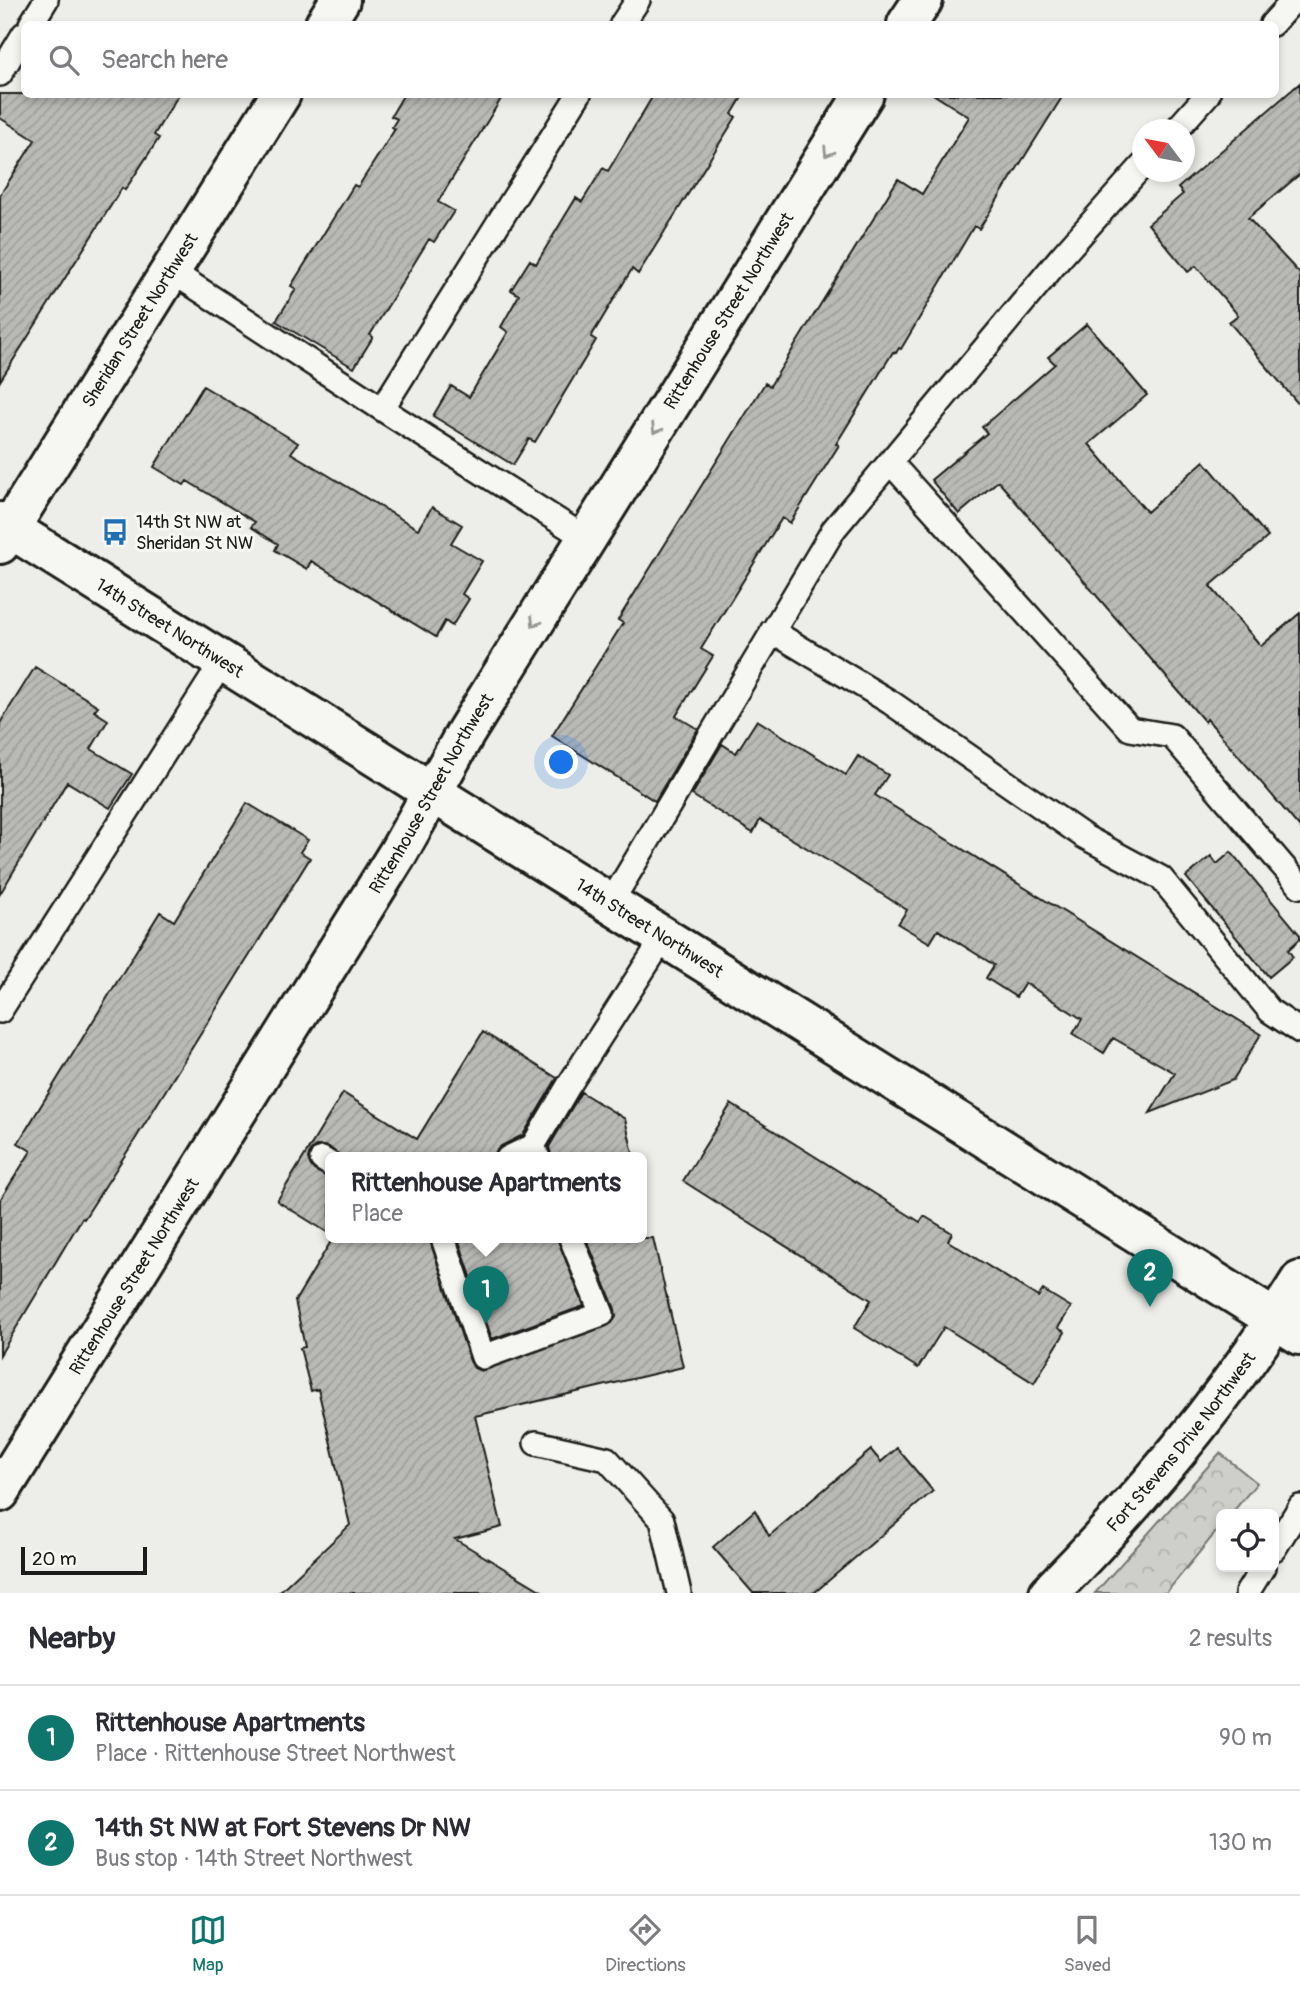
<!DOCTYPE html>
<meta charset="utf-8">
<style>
:root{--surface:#fff;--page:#f2f2f3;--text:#2b2b33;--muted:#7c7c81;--line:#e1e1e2;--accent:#0f766e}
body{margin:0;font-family:Pangolin,sans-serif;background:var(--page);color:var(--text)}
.controls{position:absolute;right:21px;bottom:21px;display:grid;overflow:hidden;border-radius:10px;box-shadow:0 4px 10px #0003}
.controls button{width:63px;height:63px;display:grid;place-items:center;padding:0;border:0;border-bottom:2px solid var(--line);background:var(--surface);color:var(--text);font:35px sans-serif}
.compass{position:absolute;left:1132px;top:119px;width:63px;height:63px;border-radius:50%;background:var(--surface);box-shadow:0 4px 10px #0003;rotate:302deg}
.scale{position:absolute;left:21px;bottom:18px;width:126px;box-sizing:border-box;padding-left:7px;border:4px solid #1c1c1c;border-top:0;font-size:19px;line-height:24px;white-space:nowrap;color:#1c1c1c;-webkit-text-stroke:5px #f6f6f2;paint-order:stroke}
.you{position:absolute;left:562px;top:763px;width:24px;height:24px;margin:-18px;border:5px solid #fff;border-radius:50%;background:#1a73e8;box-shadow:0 0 0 10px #1a73e833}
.badge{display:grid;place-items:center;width:46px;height:46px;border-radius:50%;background:var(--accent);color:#fff;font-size:23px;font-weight:700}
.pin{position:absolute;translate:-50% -58px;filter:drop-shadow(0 2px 4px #0008)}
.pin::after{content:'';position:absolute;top:37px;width:24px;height:21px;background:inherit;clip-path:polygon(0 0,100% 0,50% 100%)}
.popup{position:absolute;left:325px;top:1152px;width:322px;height:91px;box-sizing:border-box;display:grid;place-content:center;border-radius:10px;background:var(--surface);filter:drop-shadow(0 2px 5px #0005);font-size:23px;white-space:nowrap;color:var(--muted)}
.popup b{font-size:26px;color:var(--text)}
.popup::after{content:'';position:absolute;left:50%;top:100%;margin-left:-14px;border:14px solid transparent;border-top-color:var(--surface)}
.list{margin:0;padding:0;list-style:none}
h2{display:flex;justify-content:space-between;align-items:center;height:91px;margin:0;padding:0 28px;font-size:30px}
h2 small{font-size:23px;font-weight:400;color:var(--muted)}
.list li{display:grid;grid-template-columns:46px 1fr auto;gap:21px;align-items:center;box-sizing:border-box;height:105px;padding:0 28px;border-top:2px solid var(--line)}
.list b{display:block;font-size:26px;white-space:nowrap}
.list p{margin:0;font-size:23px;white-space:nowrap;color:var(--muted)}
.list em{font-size:23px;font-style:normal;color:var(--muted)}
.icon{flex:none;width:38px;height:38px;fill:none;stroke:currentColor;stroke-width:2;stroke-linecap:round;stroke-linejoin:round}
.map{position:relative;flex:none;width:1300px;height:1593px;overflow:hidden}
.search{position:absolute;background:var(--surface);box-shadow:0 4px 10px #0003;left:21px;right:21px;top:21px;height:77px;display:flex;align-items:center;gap:18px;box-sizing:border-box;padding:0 24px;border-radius:10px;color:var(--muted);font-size:26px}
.sheet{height:301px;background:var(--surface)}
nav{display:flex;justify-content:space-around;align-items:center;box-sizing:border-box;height:98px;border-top:2px solid var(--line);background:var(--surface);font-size:19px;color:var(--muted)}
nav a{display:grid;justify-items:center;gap:4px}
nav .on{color:var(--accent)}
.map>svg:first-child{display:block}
.forest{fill:url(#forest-crowns);stroke:#757574;stroke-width:2}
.building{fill:url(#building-hatch);stroke:#1c1c1c;stroke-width:2}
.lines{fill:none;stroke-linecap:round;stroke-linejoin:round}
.service-casing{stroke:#1c1c1c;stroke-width:28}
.minor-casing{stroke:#1c1c1c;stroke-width:44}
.tertiary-casing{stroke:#1c1c1c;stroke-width:44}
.service{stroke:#f6f6f2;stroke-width:23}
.minor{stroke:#f6f6f2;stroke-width:38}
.tertiary{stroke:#f6f6f2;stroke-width:38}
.oneway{stroke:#949492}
.labels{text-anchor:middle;stroke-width:6;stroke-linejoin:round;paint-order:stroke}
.street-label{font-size:18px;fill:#1c1c1c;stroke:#f6f6f2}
.poi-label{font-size:18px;fill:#1c1c1c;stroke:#f6f6f2;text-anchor:start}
</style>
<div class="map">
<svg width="1300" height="1593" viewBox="0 0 1300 1593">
<defs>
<pattern id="forest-crowns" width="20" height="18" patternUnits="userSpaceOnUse" patternTransform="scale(1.75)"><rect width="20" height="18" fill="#cececb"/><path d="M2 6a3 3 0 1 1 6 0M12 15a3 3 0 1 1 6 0" fill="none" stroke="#b0b0ae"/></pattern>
<pattern id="building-hatch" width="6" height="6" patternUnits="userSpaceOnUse" patternTransform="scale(1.75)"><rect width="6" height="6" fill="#b9b9b6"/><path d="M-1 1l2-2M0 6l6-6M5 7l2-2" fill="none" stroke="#9e9e9c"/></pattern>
</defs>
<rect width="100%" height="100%" fill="#edede9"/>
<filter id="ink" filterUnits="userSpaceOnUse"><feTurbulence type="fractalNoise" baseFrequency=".0143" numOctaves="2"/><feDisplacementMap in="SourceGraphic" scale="14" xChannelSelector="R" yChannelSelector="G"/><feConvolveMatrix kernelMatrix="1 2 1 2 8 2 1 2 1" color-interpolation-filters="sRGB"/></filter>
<g filter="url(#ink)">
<path class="forest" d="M1220 1453 1257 1483 1231 1514H1221V1526L1166 1593H1095Z"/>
<path class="building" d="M1300 83V174L1248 218 1300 274V406L1229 322 1238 315 1196 266 1188 272 1148 224 1183 194 1178 188Z
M0 94H179L154 135 159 138 125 190 122 188 0 381V195L35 140 0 118Z
M404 94H504L438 202 454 211 434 242 429 239 370 335 373 337 354 368 276 321 296 289 291 286 354 185 358 187 395 129 392 127 397 119 391 116Z
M654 94H744L732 114 736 117 638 274 632 269 591 337 596 340 535 442 529 439 513 465 433 416 451 386 469 397 508 332 501 327 519 295 511 290 530 260 536 264 576 198 582 202 603 168 608 171Z
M933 94H1064L979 229 974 226 901 349 899 348 896 353 893 352 836 444 839 445 790 523 782 518 701 649 713 656 676 716 698 729 655 801 552 736 623 623 618 620 692 501 765 383 770 386 898 179 922 194 969 117Z
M1087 324 1147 395 1089 444 1147 512 1204 461 1268 537 1210 586 1261 646 1300 613V828L1207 719 1205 722 998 481 959 514 931 480 987 433 982 427 1055 364 1048 357Z
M203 386 298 443 291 453 418 529 432 507 462 525 451 543 482 561 462 594 469 599 452 626 445 621 436 637 311 561 307 569 275 550 278 544 251 527 255 522 187 481 184 485 154 467Z
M35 667 98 706 94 711 108 720 91 749 132 774 110 808 67 782 0 894V723Z
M757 720 846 775 858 756 888 775 875 795 1261 1034 1233 1080 1150 1113 1175 1073 1113 1038 1104 1053 1073 1034 1082 1019 1025 983 1016 997 986 978 994 965 938 930 930 943 898 924 907 910 835 865 760 820 753 833 692 795 722 744 736 753Z
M247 803 308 840 300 852 310 858 136 1138 84 1219 82 1218 0 1355V1200L31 1151 18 1143 160 912 174 921Z
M1231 852 1300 935V939L1288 950 1293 957 1269 977 1186 877 1211 856 1217 864Z
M483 1032 557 1078 523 1135 501 1146 496 1151 494 1158H342L329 1147 316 1146 310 1152 308 1159 314 1170 330 1178V1234L277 1201 343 1093 417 1139Z
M581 1092 625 1119 634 1158H552L549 1147Z
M731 1104 920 1222 924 1216 952 1233 948 1241 1038 1297 1043 1290 1071 1307 1058 1328 1065 1332 1034 1383 944 1327 918 1368 854 1328 871 1300 683 1181Z
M333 1238H429L470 1361 474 1368 481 1371 612 1323 616 1317 615 1309 586 1238H653L683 1367 475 1416 502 1527 455 1539 545 1593H278L350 1525 318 1389 311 1391 300 1348 305 1347 295 1301Z
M458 1238H557L584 1306 492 1339Z
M897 1448 933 1491 814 1593H753L713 1547 755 1510 769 1536 871 1450 881 1462Z"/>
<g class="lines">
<defs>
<path id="service" d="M31 24 46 0
M622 24 638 0
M1272 24 1294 0
M0 74 24 34
M1176 130 1208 94
M171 271 382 409 587 539
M382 409 579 94
M890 462 1130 729 1172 736 1300 886
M772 631 890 702 1085 837 1161 878 1270 1011 1300 1031
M610 904 834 529 1061 257 1142 166
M0 1011 223 661
M508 1158 533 1146
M538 1158 533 1146 569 1085 664 937
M322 1159 330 1164
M443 1238 483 1357 602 1314 571 1238
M536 1443 607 1459 662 1520 679 1593
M1274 1549 1300 1507
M1247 1593 1263 1567"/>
<g id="minor">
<path d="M907 24 923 0"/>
<path id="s1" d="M0 1492 398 853 466 732 864 94"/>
<path id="s2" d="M1049 1593C1143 1498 1229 1395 1300 1281"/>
</g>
<g id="tertiary">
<path d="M325 24 340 0"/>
<path id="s3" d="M0 522 1300 1335"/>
<path id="s4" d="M0 544 281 94"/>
</g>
</defs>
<use href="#service" class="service-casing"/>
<use href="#minor" class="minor-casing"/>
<use href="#tertiary" class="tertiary-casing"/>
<use href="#service" class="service"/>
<use href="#minor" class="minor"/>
<use href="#tertiary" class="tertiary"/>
</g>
<defs><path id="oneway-chevron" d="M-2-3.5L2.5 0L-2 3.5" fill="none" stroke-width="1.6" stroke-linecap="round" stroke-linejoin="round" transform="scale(1.75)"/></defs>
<g class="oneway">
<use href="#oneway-chevron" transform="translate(828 152) rotate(122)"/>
<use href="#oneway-chevron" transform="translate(656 429) rotate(122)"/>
<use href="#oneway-chevron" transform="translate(535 622) rotate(122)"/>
</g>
</g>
<defs>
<symbol id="bus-bare" viewBox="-9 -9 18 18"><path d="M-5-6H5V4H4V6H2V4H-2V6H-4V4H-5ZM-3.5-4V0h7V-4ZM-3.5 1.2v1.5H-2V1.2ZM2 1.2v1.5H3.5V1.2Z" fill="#1f6fb2" stroke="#f6f6f2" stroke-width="2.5" paint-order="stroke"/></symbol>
</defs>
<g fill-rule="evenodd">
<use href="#bus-bare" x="96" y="513" width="38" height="38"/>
</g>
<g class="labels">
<g class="street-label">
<text dy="6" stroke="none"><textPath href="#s1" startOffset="1388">Rittenhouse Street Northwest</textPath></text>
<text dy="6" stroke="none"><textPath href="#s4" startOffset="264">Sheridan Street Northwest</textPath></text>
<text dy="6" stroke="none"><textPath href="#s3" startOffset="200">14th Street Northwest</textPath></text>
<text dy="6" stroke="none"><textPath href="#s1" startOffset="821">Rittenhouse Street Northwest</textPath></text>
<text dy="6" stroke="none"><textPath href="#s3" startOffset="766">14th Street Northwest</textPath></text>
<text dy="6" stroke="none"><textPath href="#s1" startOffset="254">Rittenhouse Street Northwest</textPath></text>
<text dy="6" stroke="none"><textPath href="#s2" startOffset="201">Fort Stevens Drive Northwest</textPath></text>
</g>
<g class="poi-label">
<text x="136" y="528">14th St NW at<tspan x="136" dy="21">Sheridan St NW</tspan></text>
</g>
</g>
</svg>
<div class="controls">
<button><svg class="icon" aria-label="locate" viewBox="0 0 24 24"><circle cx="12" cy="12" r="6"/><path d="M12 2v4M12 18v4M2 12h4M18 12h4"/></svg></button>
</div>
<svg class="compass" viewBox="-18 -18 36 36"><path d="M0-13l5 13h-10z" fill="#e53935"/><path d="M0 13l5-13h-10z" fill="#7c7c81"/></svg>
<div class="scale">20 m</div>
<div class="you"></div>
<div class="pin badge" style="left:486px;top:1324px">1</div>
<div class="popup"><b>Rittenhouse Apartments</b>Place</div>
<div class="pin badge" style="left:1150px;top:1307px">2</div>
<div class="search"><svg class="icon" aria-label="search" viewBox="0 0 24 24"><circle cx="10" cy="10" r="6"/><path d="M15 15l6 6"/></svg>Search here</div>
</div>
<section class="sheet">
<h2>Nearby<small>2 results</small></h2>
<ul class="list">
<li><span class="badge">1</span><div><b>Rittenhouse Apartments</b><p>Place · Rittenhouse Street Northwest</p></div><em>90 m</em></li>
<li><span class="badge">2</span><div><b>14th St NW at Fort Stevens Dr NW</b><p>Bus stop · 14th Street Northwest</p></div><em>130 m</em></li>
</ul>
</section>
<nav>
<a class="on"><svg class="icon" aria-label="map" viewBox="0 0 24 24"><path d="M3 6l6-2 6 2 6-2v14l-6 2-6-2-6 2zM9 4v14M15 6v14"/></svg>Map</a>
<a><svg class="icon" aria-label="directions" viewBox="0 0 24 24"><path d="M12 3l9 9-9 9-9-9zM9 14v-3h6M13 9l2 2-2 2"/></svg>Directions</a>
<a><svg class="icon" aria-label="saved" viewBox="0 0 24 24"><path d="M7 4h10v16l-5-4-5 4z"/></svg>Saved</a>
</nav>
